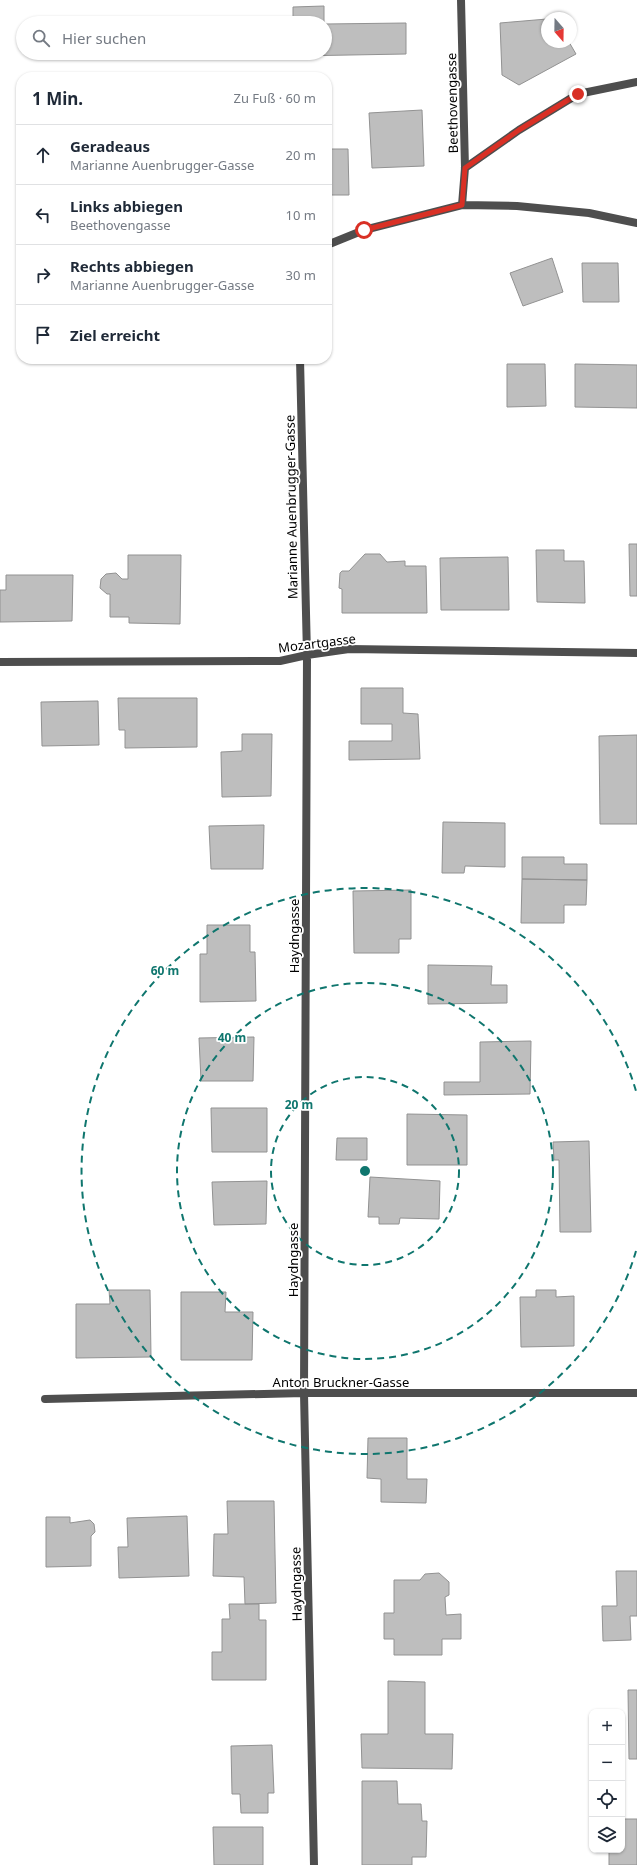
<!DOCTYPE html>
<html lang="de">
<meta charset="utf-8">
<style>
:root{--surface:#fff;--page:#f6f6f7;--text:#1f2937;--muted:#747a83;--line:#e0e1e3}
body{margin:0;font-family:"Noto Sans",sans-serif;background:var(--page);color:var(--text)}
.controls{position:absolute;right:12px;bottom:12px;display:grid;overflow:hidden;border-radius:8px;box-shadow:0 1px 3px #0004}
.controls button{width:36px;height:36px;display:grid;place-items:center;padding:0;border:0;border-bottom:1px solid var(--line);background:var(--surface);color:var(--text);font:20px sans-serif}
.compass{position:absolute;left:541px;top:12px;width:36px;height:36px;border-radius:50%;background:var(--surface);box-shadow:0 1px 3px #0004;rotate:160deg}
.stop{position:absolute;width:12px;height:12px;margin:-9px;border:3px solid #d93025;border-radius:50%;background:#fff}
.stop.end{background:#d93025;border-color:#fff;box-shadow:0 1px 4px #0008}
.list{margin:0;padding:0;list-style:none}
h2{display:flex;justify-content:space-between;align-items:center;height:52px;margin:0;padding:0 16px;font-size:17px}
h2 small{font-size:13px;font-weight:400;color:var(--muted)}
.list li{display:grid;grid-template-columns:26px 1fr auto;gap:12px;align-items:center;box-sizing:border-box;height:60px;padding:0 16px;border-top:1px solid var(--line)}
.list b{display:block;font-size:15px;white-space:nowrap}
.list p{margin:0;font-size:13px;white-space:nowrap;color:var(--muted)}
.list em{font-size:13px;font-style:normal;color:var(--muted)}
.icon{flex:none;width:22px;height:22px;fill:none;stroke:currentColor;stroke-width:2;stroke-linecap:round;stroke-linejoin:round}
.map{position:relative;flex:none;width:637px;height:1865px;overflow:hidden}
.search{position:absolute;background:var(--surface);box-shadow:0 1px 3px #0004;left:16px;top:16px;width:316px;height:44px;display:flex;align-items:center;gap:10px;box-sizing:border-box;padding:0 14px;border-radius:22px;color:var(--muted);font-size:15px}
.panel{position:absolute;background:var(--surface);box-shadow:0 1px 3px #0004;left:16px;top:72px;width:316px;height:292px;border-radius:16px}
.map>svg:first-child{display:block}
.building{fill:#bebebe;stroke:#929292}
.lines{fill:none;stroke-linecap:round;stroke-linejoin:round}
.street{stroke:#4e4e4e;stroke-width:8}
.route{stroke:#d93025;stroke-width:5}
.ring{fill:none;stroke:#0f766e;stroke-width:2;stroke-dasharray:7 5}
.labels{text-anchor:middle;stroke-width:3.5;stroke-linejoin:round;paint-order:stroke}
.street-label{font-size:13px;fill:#000;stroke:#fff}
.centre{fill:#0f766e;stroke:#fff;stroke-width:2}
.ring-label{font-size:12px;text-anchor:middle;font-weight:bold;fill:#0f766e;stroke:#fff;stroke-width:3.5;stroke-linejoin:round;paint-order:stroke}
</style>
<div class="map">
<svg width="637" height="1865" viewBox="0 0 637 1865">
<rect width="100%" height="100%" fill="#fff"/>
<path class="building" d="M324 6V23H293V7Z
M547 19V42H569L576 54 519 85 502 75 500 23Z
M406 23V54L294 56V53H325V24Z
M422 110 424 166 372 168 369 113Z
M327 149H348L349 195H327Z
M552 258 563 292 523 306 510 273Z
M582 263H618L619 302H583Z
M507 364H545L546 406 507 407Z
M575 364 637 365V408L575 407Z
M629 544H637V596H630Z
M536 550H564V561H584L585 603 537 602Z
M365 554H380L387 562 405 561V566H426L427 613H342V589L339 588 340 573 342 571H349Z
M128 555H181L180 624 129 623V617H110V594H107L100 588 101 579 106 574 116 573 122 579H128Z
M508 557 509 610H441L440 558Z
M6 575H73L72 621 0 622V590H6Z
M361 688H403V713L418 714 420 759 349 760V741H392V724H361Z
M118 698H197V747L125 748V730H119Z
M98 701 99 745 42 746 41 702Z
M242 734H272L271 796 222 797 221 752 242 751Z
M637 735V824H600L599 736Z
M443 822 505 823V867L465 866 464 873H442Z
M264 825 263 869H211L209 826Z
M522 857H564V864H587V880L522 879Z
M522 879 587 880 586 905H564V923H521Z
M411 890V939H399V953H354L353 891Z
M207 925H250V952H255L256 1001 200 1002V954H207Z
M428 965 492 966 491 985H507V1003L428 1004Z
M254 1037 253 1081H201L199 1038Z
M531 1041 530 1094 444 1095V1082H480V1042Z
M211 1108H267V1152H212Z
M407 1114 467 1115V1165H407Z
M337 1138H367V1160H336Z
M589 1141 591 1232H560L559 1160H554L553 1142Z
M370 1177 440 1181 439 1219 400 1218 399 1224H379V1217H368Z
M267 1181 266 1224 214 1225 212 1182Z
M109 1290H150L151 1357 76 1358V1304H110Z
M536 1290H556V1297L574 1296V1346L521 1347 520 1297H536Z
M181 1292H226L225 1312H253L252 1360H181Z
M368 1438H407V1479H427L426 1503 381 1502V1479L367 1478Z
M227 1501H274L276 1603 245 1604 244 1577 213 1576 214 1534H228Z
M187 1516 189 1576 119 1578 118 1547H128L127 1518Z
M46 1517H70V1523L90 1520 94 1524 95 1532 91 1536V1566L46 1567Z
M616 1571H637V1616H630L631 1640 603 1641 602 1606H617Z
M439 1573 449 1582V1595L445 1597 446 1615 461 1614V1639H442V1655H394V1639H384V1613H394V1580H420L425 1574Z
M229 1604H259V1620H266V1680H212V1652H222V1619H230Z
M388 1681 425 1682V1734H453L452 1769 362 1768 361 1734H388Z
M628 1690H637V1759H629Z
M272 1745 274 1793H268V1813H241L240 1794H232L231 1746Z
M362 1781H397L398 1804H421L422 1821H427L426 1857H412V1865H362Z
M622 1819H637V1865H609V1850H622Z
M213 1827H263V1865H214Z"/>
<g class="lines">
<path class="street" d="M461 0 465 168 462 205
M465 168 519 130 578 94 637 82
M327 245 364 230 462 205 517 206 589 213 637 223
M300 359 307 655 304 1393 314 1865
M0 662 280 661 307 655 349 649 637 653
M45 1399 304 1393H637"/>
</g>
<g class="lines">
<path class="route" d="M364 230 462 205 465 168 519 130 578 94"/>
</g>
<g class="ring">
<circle cx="365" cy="1171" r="94"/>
<circle cx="365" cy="1171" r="188"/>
<path d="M636 1251A283 283 0 1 1 636 1091"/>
</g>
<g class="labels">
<g class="street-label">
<text transform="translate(452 103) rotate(-91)" y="5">Beethovengasse</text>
<text transform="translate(291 507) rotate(-91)" y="5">Marianne Auenbrugger-Gasse</text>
<text transform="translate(317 643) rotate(-7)" y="5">Mozartgasse</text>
<text transform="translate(294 936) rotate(-90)" y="5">Haydngasse</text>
<text transform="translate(293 1260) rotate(-90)" y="5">Haydngasse</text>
<text x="341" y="1387">Anton Bruckner-Gasse</text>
<text transform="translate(296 1584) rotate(-91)" y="5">Haydngasse</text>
</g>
</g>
<circle cx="365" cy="1171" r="6" class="centre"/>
<g class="ring-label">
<text x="165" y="975">60 m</text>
<text x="232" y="1042">40 m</text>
<text x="299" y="1109">20 m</text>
</g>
</svg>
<div class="controls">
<button>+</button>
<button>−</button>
<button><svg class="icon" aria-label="locate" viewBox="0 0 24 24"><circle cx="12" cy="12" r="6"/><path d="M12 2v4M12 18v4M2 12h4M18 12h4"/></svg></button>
<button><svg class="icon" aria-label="layers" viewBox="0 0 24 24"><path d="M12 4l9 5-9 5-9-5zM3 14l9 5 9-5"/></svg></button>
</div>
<svg class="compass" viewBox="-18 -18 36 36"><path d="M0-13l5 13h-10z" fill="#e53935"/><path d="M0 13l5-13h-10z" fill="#747a83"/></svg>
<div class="stop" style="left:364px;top:230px"></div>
<div class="stop end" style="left:578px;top:94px"></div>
<div class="search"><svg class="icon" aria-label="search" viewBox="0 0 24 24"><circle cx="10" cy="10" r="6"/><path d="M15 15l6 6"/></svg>Hier suchen</div>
<section class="panel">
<h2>1 Min.<small>Zu Fuß · 60 m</small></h2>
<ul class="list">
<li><svg class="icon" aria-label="ahead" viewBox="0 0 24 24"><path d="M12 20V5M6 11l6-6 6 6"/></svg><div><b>Geradeaus</b><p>Marianne Auenbrugger-Gasse</p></div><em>20 m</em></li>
<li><svg class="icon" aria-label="left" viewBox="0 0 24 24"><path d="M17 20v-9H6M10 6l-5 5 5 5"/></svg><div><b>Links abbiegen</b><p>Beethovengasse</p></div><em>10 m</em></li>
<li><svg class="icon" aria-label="right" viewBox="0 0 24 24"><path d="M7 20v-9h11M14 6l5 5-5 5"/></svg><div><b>Rechts abbiegen</b><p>Marianne Auenbrugger-Gasse</p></div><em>30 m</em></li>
<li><svg class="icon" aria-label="arrive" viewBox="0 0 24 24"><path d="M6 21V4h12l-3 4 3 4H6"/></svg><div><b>Ziel erreicht</b></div></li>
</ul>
</section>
</div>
